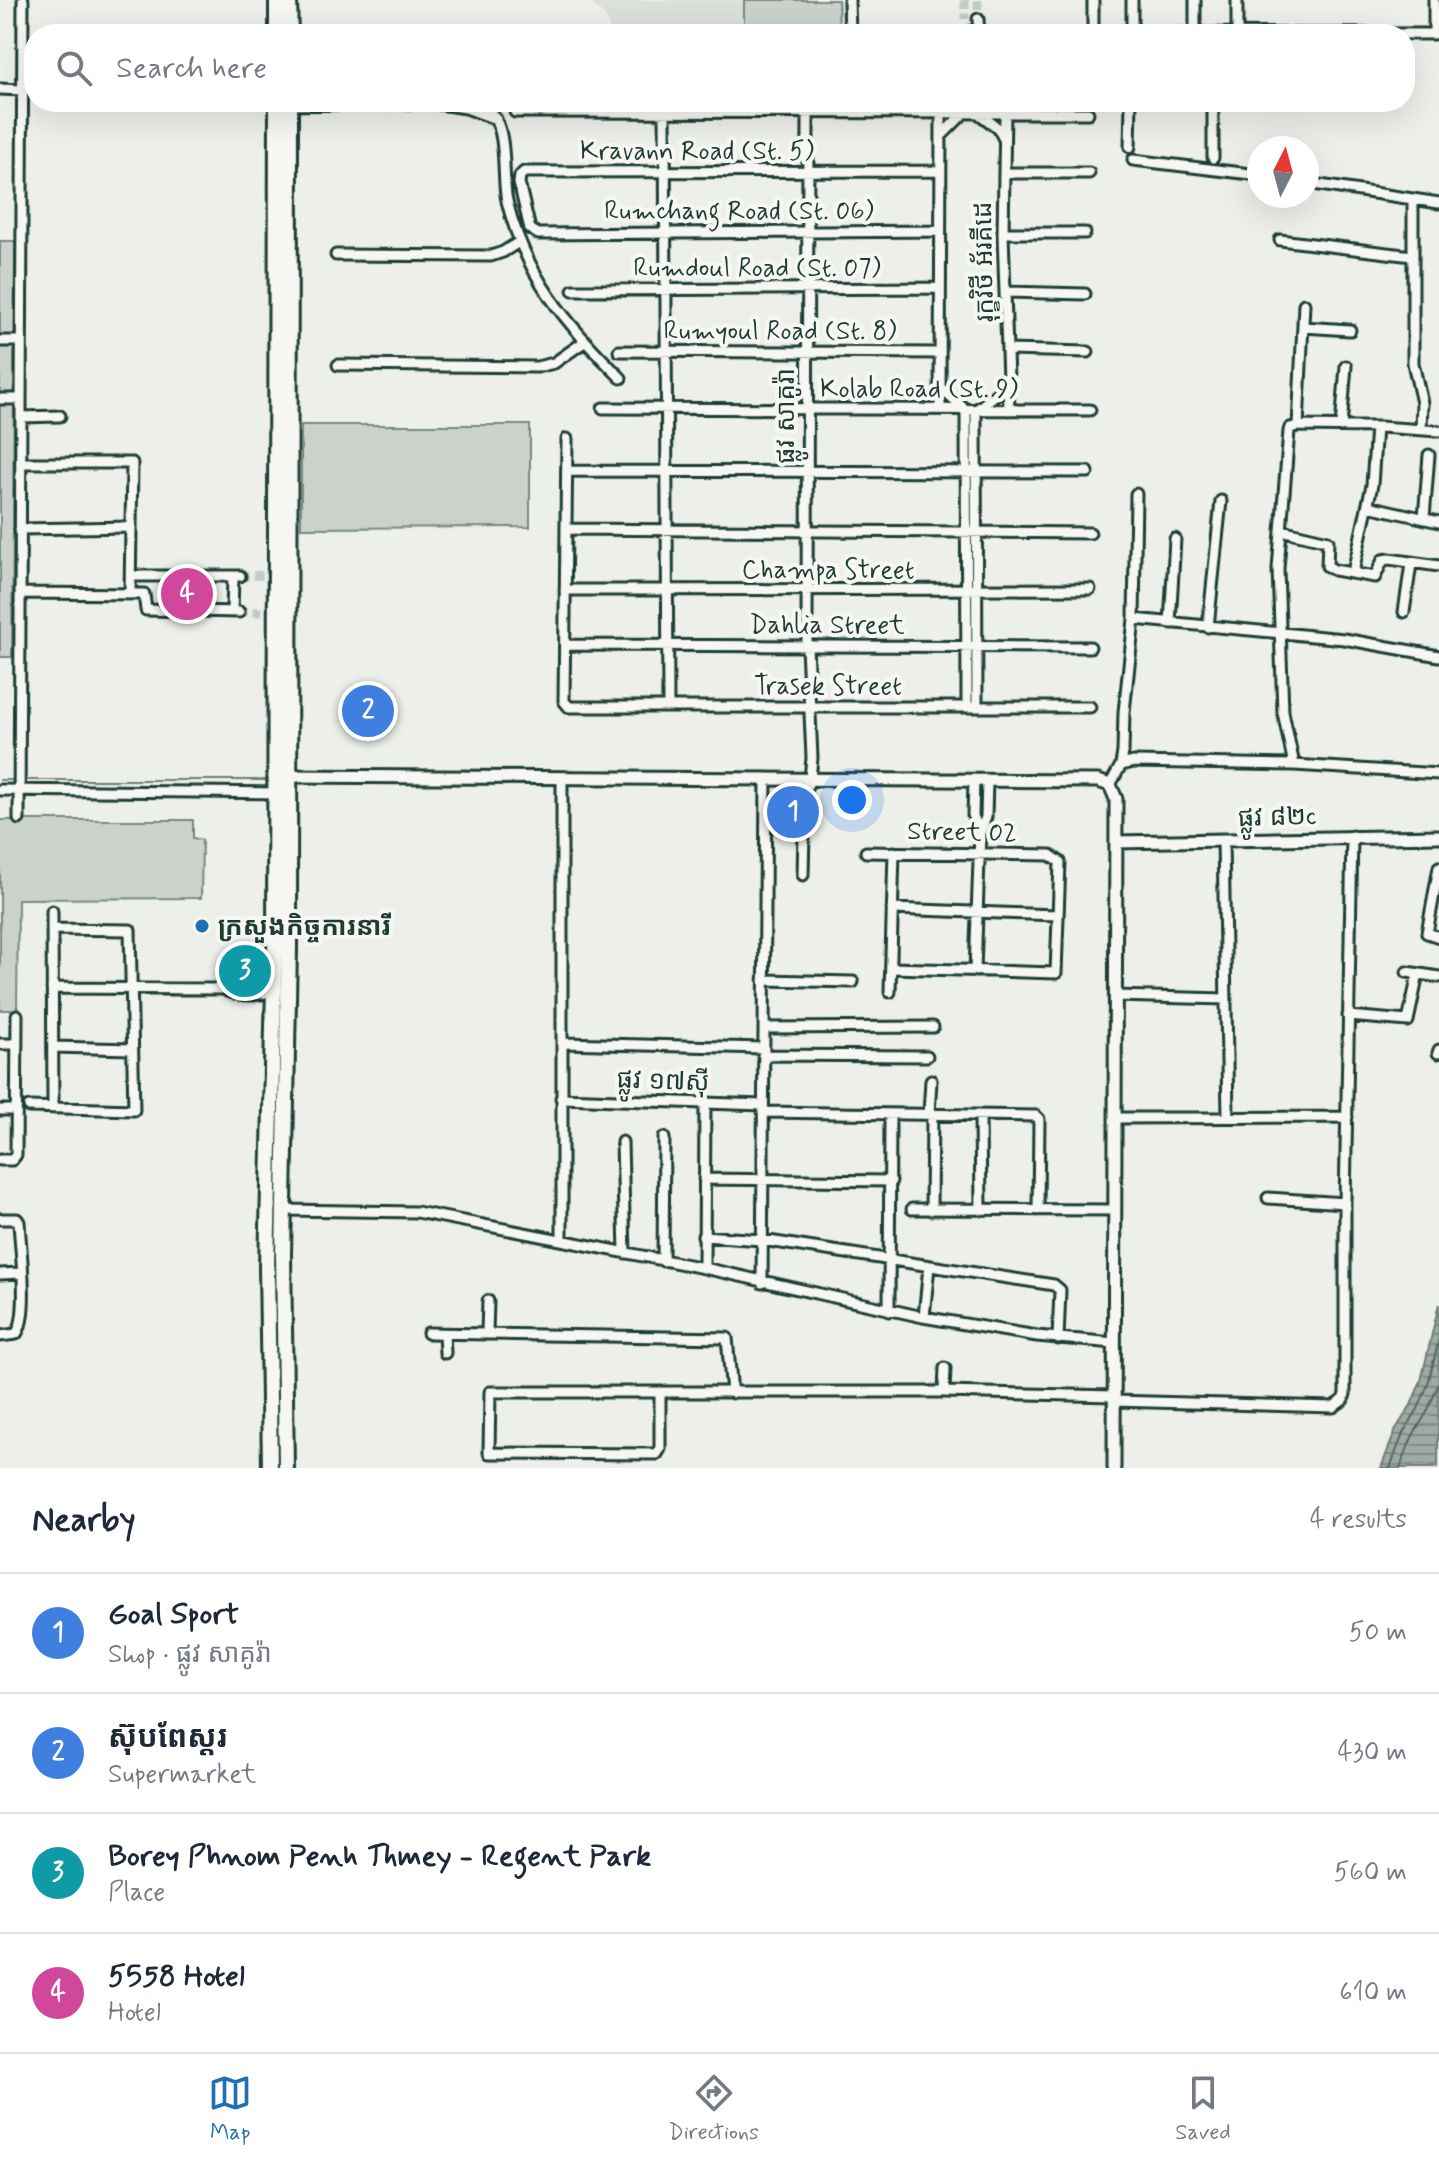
<!DOCTYPE html>
<meta charset="utf-8">
<style>
:root{--surface:#fff;--page:#f6f6f7;--text:#1f2937;--muted:#747a83;--line:#e0e1e3;--accent:#1f6fb2}
body{margin:0;font-family:Mynerve,"Noto Sans Khmer",sans-serif;background:var(--page);color:var(--text)}
.compass{position:absolute;left:1247px;top:136px;width:72px;height:72px;border-radius:50%;background:var(--surface);box-shadow:0 8px 32px #0002;rotate:6deg}
.you{position:absolute;left:852px;top:800px;width:28px;height:28px;margin:-20px;border:6px solid #fff;border-radius:50%;background:#1a73e8;box-shadow:0 0 0 12px #1a73e833}
.badge{display:grid;place-items:center;width:52px;height:52px;border-radius:50%;background:var(--accent);color:#fff;font-size:26px;font-weight:700}
.pin{position:absolute;translate:-50% -50%;border:4px solid #fff;box-shadow:0 2px 8px #0006}
.list{margin:0;padding:0;list-style:none}
h2{display:flex;justify-content:space-between;align-items:center;height:104px;margin:0;padding:0 32px;font-size:34px}
h2 small{font-size:26px;font-weight:400;color:var(--muted)}
.list li{display:grid;grid-template-columns:52px 1fr auto;gap:24px;align-items:center;box-sizing:border-box;height:120px;padding:0 32px;border-top:2px solid var(--line)}
.list b{display:block;font-size:30px;white-space:nowrap}
.list p{margin:0;font-size:26px;white-space:nowrap;color:var(--muted)}
.list em{font-size:26px;font-style:normal;color:var(--muted)}
.icon{flex:none;width:44px;height:44px;fill:none;stroke:currentColor;stroke-width:2;stroke-linecap:round;stroke-linejoin:round}
.map{position:relative;flex:none;width:1439px;height:1468px;overflow:hidden}
.search{position:absolute;background:var(--surface);box-shadow:0 8px 32px #0002;left:24px;right:24px;top:24px;height:88px;display:flex;align-items:center;gap:20px;box-sizing:border-box;padding:0 28px;border-radius:32px;color:var(--muted);font-size:30px}
.sheet{height:584px;background:var(--surface)}
nav{display:flex;justify-content:space-around;align-items:center;box-sizing:border-box;height:112px;border-top:2px solid var(--line);background:var(--surface);font-size:22px;color:var(--muted)}
nav a{display:grid;justify-items:center;gap:4px}
nav .on{color:var(--accent)}
.map>svg:first-child{display:block}
.built{fill:#dce0db}
.grass{fill:#cbd2cc;stroke:#758880;stroke-width:2}
.water{fill:url(#water-rules);stroke:#6c7e77;stroke-width:2}
.lines{fill:none;stroke-linecap:round;stroke-linejoin:round}
.shore{stroke:#526961;stroke-width:2}
.stream{stroke:#6c7e77;stroke-width:2}
.minor-tunnel{stroke:#c4cbc6;stroke-width:9;stroke-dasharray:9 4.5;stroke-linecap:butt}
.minor-casing{stroke:#1f3d34;stroke-width:15}
.tertiary-casing{stroke:#1f3d34;stroke-width:17}
.primary-casing{stroke:#1f3d34;stroke-width:20}
.minor{stroke:#f6f6f2;stroke-width:9}
.tertiary{stroke:#f6f6f2;stroke-width:11}
.primary{stroke:#f6f6f2;stroke-width:14}
.poi-dot{fill:#1f6fb2;stroke:#f6f6f2;stroke-width:3}
.labels{text-anchor:middle;stroke-width:8;stroke-linejoin:round;paint-order:stroke}
.street-label{font-size:26px;fill:#1f3d34;stroke:#f6f6f2}
.poi-label{font-size:26px;font-weight:bold;fill:#1f3d34;stroke:#f6f6f2;text-anchor:start}
</style>
<div class="map">
<svg width="1439" height="1468" viewBox="0 0 1439 1468">
<defs>
<pattern id="water-rules" width="6" height="5" patternUnits="userSpaceOnUse" patternTransform="scale(2)"><rect width="6" height="5" fill="#9faaa4"/><path d="M0 2.5h6" fill="none" stroke="#818c86"/></pattern>
</defs>
<rect width="100%" height="100%" fill="#edefea"/>
<filter id="ink" filterUnits="userSpaceOnUse"><feTurbulence type="fractalNoise" baseFrequency=".0125" numOctaves="2"/><feDisplacementMap in="SourceGraphic" scale="16" xChannelSelector="R" yChannelSelector="G"/><feConvolveMatrix kernelMatrix="1 2 1 2 8 2 1 2 1" color-interpolation-filters="sRGB"/></filter>
<g filter="url(#ink)">
<path class="built" d="M588 0H844V34H611L606 18Z"/>
<path class="grass" d="M744 0H838L839 34H744Z
M0 241H15L12 657H0Z
M301 425H530V527L301 528Z
M0 820H193V838L202 840 201 898 18 899 17 1010H0Z"/>
<path class="water" d="M1439 1304 1438 1468H1381L1396 1429 1411 1405 1421 1381Z"/>
<g class="lines">
<path class="shore" d="M1390 1468 1403 1433 1418 1409 1428 1384 1439 1339
M1400 1468 1412 1437 1427 1412 1439 1383"/>
<path class="stream" d="M0 780H15
M21 780H268"/>
<path class="minor-tunnel" d="M965 0V19
M978 0V19
M240 576 266 575
M239 612H265"/>
<defs>
<path id="minor" d="M849 0 850 34
M1195 0V33
M1237 0V33
M978 19 979 33
M1132 33 1434 34V0
M963 34 971 31 980 34
M1093 34V0
M1132 34V0
M0 89 22 90
M476 102C513 117 500 169 507 201 525 276 567 325 621 378
M978 102V113L998 128 1004 139
M1213 102V158
M286 105 432 103 466 108 496 119
M515 112 1088 113
M665 112 668 707
M1005 113 1003 233 1009 410
M941 136 964 113V102
M1130 147 1131 102
M1133 160 1259 175
M1004 173H1089
M1307 183 1439 203
M1413 199V363L1422 403 1421 429
M940 231 538 234 530 229 519 183 520 176 524 172 940 171
M1003 233H1085
M1280 240 1412 256
M336 255 491 256 503 252 519 242
M573 290 940 288
M1005 292 1085 294
M1303 327 1350 330
M0 341H21
M1007 350 1088 352
M619 351 940 353
M338 365 537 367 554 363 584 342
M940 387 966 410 967 706
M0 399H21
M603 408 1090 410
M940 409 941 113
M21 417 60 416
M1298 426 1304 304
M1341 427 1346 366
M567 439 564 701 569 707H1090
M21 463H132L130 594
M567 471 1088 472
M1368 506 1439 522
M1424 518 1429 455
M20 529 131 527
M566 529 1090 533
M1281 530 1328 541 1327 566 1334 570 1375 577 1383 560 1389 559 1439 566
M1353 572 1372 485 1376 427
M131 576H240
M565 590 1090 589
M20 593 144 594 146 610 239 612
M232 612 233 577
M1404 612 1411 564
M1134 619 1344 639 1439 656
M1170 623 1175 539
M1208 627 1221 501
M565 645 1090 647
M977 706 976 410 1008 385
M1121 765 1134 762 1294 765 1439 774
M1294 765 1283 712 1278 569 1289 431 1290 428 1298 426 1380 427 1439 431
M974 780 973 816 980 833
M1110 785 1121 765 1123 752 1124 712 1134 619 1136 494
M0 790 281 793
M19 819 23 0
M1223 840 1228 1116
M866 852 1050 855 1060 862 1056 973 891 968
M1439 867 1427 933 1439 937
M803 875 805 791 810 779 812 758 807 646 808 113
M892 909 1057 915
M52 911 53 1108
M975 971 980 833 986 817 987 780
M1407 972 1439 977
M764 980 853 982
M52 988 221 989 239 987 277 990
M227 991C243 996 259 997 274 990
M890 992 894 852
M1115 996 1225 999
M1348 1016 1408 1021 1418 974
M764 1028 933 1027
M562 1043 764 1048
M0 1044H17
M53 1047 132 1049
M1438 1053 1439 1050
M763 1055 927 1056
M561 1098 763 1105
M29 1107 134 1110 130 930 52 929
M0 1110H16
M763 1112 1036 1116 1039 1119 1038 1210
M929 1114 931 1080
M980 1116 981 1210
M1115 1118 1347 1117
M622 1142 625 1253
M0 1160H12L16 1155 17 1015
M704 1179 891 1181
M1268 1198 1345 1203
M912 1209 1115 1210
M283 1210 417 1212 704 1268 923 1317 1037 1336 1114 1343
M931 1210 932 1114
M0 1219H17L19 1222C20 1246 30 1318 16 1334L0 1336
M703 1236 762 1240 1054 1285 1060 1290 1058 1339
M562 1240V778
M663 1261 664 1138
M704 1268 705 1103
M0 1274 21 1273
M762 1283 766 779
M889 1311 890 1114
M924 1317 929 1266
M428 1333 727 1338 732 1393
M487 1333 488 1301
M444 1334 445 1353
M660 1392V1449L657 1454 489 1453 490 1392H944L1114 1396
M944 1392 945 1368
M1114 1401 1333 1407 1343 1400 1345 1394V1203L1352 836"/>
<path id="tertiary" d="M284 776 1098 781 1110 785 1116 799 1114 1468
M1116 842 1439 836"/>
<path id="primary" d="M277 0V34
M289 0 290 34
M270 1468 267 1267 275 948 277 102
M286 1468 283 1254 289 948 290 102"/>
</defs>
<use href="#minor" class="minor-casing"/>
<use href="#tertiary" class="tertiary-casing"/>
<use href="#primary" class="primary-casing"/>
<use href="#minor" class="minor"/>
<use href="#tertiary" class="tertiary"/>
<use href="#primary" class="primary"/>
</g>
</g>
<circle class="poi-dot" cx="202" cy="926" r="8"/>
<g class="labels">
<g class="street-label">
<text x="697" y="159">Kravann Road (St. 5)</text>
<text x="739" y="219">Rumchang Road (St. 06)</text>
<text transform="translate(983 262) rotate(-91)" y="9">រុក្ខវិថី អ័រគីដេ</text>
<text x="757" y="276">Rumdoul Road (St. 07)</text>
<text x="780" y="339">Rumyoul Road (St. 8)</text>
<text x="919" y="397">Kolab Road (St. 9)</text>
<text transform="translate(785 416) rotate(-90)" y="9">ផ្លូវ សាគូរ៉ា</text>
<text x="828" y="578">Champa Street</text>
<text x="827" y="633">Dahlia Street</text>
<text x="828" y="694">Trasek Street</text>
<text transform="translate(1277 816) rotate(-2)" y="9">ផ្លូវ ៨២c</text>
<text transform="translate(962 831) rotate(1)" y="9">Street 02</text>
<text transform="translate(663 1080) rotate(2)" y="9">ផ្លូវ ១៧ស៊ី</text>
</g>
<g class="poi-label">
<text x="218" y="935">ក្រសួងកិច្ចការនារី</text>
</g>
</g>
</svg>
<svg class="compass" viewBox="-18 -18 36 36"><path d="M0-13l5 13h-10z" fill="#e53935"/><path d="M0 13l5-13h-10z" fill="#747a83"/></svg>
<div class="you"></div>
<div class="pin badge" style="left:793px;top:812px;background:#3f7fe0">1</div>
<div class="pin badge" style="left:368px;top:711px;background:#3f7fe0">2</div>
<div class="pin badge" style="left:245px;top:971px;background:#0f9aa8">3</div>
<div class="pin badge" style="left:187px;top:594px;background:#d1479c">4</div>
<div class="search"><svg class="icon" aria-label="search" viewBox="0 0 24 24"><circle cx="10" cy="10" r="6"/><path d="M15 15l6 6"/></svg>Search here</div>
</div>
<section class="sheet">
<h2>Nearby<small>4 results</small></h2>
<ul class="list">
<li><span class="badge" style="background:#3f7fe0">1</span><div><b>Goal Sport</b><p>Shop · ផ្លូវ សាគូរ៉ា</p></div><em>50 m</em></li>
<li><span class="badge" style="background:#3f7fe0">2</span><div><b>ស៊ុបពែស្តរ</b><p>Supermarket</p></div><em>430 m</em></li>
<li><span class="badge" style="background:#0f9aa8">3</span><div><b>Borey Phnom Penh Thmey - Regent Park</b><p>Place</p></div><em>560 m</em></li>
<li><span class="badge" style="background:#d1479c">4</span><div><b>5558 Hotel</b><p>Hotel</p></div><em>610 m</em></li>
</ul>
</section>
<nav>
<a class="on"><svg class="icon" aria-label="map" viewBox="0 0 24 24"><path d="M3 6l6-2 6 2 6-2v14l-6 2-6-2-6 2zM9 4v14M15 6v14"/></svg>Map</a>
<a><svg class="icon" aria-label="directions" viewBox="0 0 24 24"><path d="M12 3l9 9-9 9-9-9zM9 14v-3h6M13 9l2 2-2 2"/></svg>Directions</a>
<a><svg class="icon" aria-label="saved" viewBox="0 0 24 24"><path d="M7 4h10v16l-5-4-5 4z"/></svg>Saved</a>
</nav>
